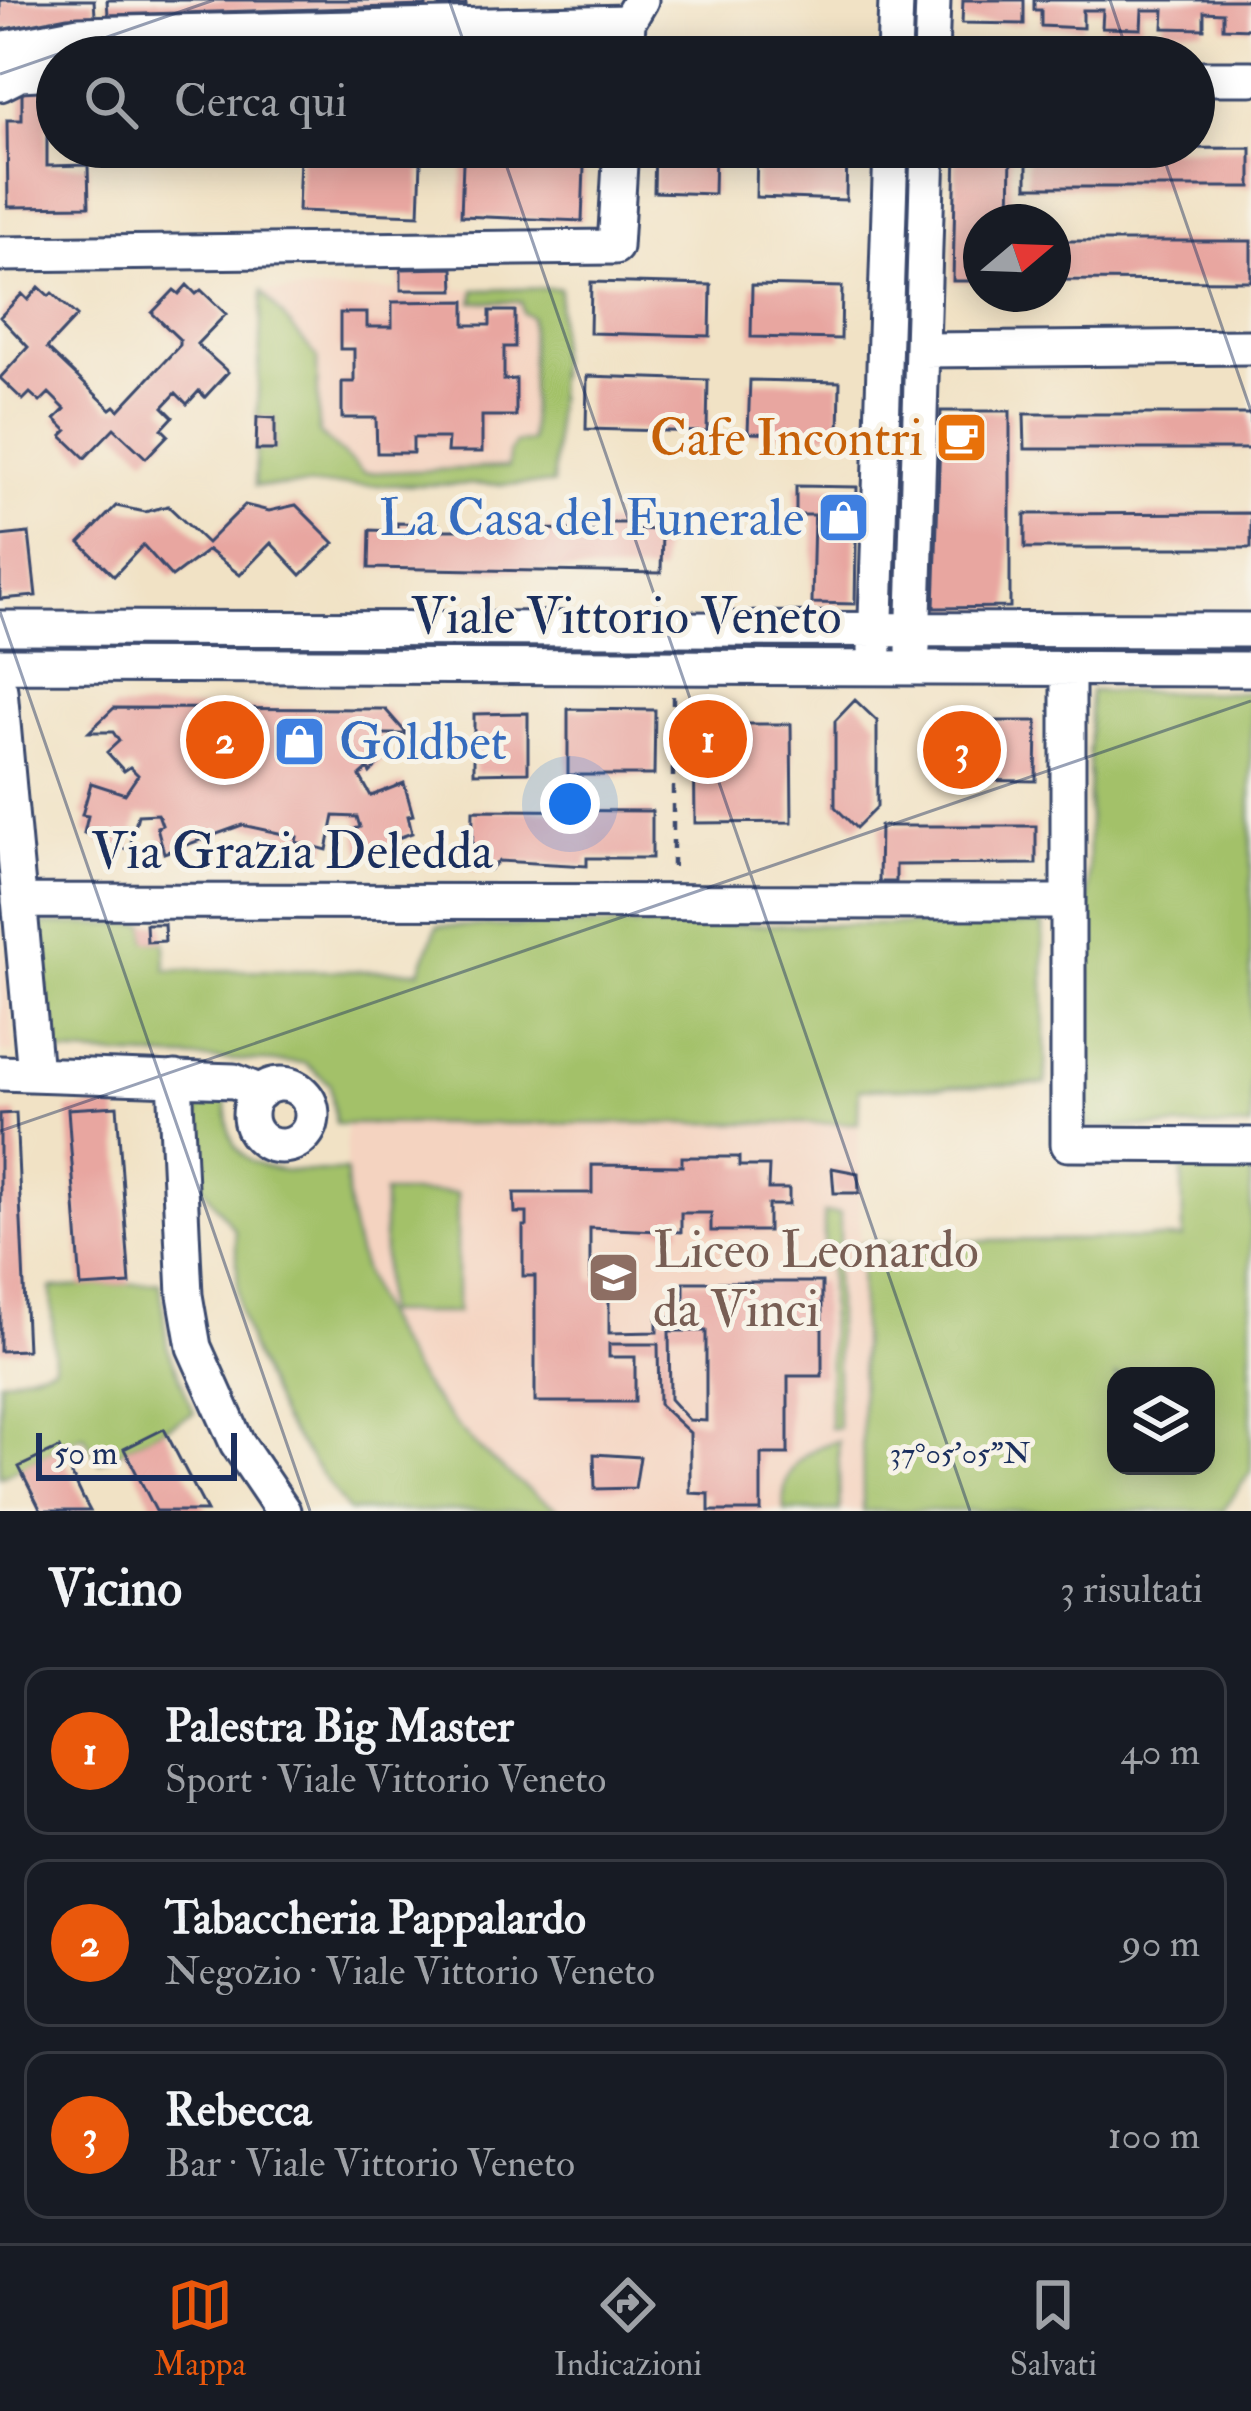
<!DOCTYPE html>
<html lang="it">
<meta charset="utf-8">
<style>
:root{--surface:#171b24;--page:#242831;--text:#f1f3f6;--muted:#9ea1a6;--line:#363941;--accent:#ea580c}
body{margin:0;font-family:"IM FELL Double Pica",serif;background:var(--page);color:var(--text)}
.controls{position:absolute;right:36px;bottom:36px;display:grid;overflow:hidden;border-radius:24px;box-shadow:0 6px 30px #0003}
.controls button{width:108px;height:108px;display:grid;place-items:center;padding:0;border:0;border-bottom:3px solid var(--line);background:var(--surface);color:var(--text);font:60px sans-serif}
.compass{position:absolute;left:963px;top:204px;width:108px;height:108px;border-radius:50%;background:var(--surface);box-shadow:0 6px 30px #0003;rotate:71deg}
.scale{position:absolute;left:36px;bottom:30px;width:201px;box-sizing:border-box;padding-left:12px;border:6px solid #1b2f5e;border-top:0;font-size:33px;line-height:42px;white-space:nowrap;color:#1b2f5e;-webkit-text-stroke:9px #f7f3e8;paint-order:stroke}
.you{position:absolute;left:570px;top:804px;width:42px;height:42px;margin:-30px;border:9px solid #fff;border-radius:50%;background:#1a73e8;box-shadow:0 0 0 18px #1a73e833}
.badge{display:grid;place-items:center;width:78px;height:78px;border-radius:50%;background:var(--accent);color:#fff;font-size:39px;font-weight:700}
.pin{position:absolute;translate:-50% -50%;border:6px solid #fff;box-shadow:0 3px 12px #0006}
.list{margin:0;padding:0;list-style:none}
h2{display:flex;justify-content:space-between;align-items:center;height:156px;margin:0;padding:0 48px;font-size:51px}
h2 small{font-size:39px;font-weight:400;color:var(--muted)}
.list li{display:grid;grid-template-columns:78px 1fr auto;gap:36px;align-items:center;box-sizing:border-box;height:168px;margin:0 24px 24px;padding:0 24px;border:3px solid var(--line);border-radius:24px}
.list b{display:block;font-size:45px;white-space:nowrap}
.list p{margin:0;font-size:39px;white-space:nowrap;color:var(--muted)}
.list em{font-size:39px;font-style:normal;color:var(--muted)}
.icon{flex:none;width:66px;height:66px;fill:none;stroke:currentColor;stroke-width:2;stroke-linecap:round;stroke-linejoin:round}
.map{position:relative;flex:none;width:1251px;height:1511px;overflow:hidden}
.search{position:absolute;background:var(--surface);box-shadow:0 6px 30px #0003;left:36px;right:36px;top:36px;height:132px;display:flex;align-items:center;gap:30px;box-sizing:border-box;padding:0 42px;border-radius:66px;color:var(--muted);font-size:45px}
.sheet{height:732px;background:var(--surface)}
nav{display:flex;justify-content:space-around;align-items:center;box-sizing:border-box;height:168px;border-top:3px solid var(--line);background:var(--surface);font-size:33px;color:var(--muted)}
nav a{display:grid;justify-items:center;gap:6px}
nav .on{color:var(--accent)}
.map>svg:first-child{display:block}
.built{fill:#f4d3c0}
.green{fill:#a3c169;stroke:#5f7864;stroke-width:3;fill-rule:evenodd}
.building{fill:#e8a6a0;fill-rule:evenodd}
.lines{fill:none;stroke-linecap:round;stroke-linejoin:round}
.minor-casing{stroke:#3b4a6d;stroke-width:39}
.path{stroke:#3b4a6d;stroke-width:4.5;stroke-dasharray:9 9;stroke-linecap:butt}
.minor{stroke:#fff;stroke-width:33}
.ticks{fill:none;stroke:#1b2f5e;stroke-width:3;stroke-opacity:0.45}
.labels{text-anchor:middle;stroke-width:10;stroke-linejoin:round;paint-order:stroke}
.food-label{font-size:51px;fill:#c56008;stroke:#f7f3e8;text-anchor:end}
.shop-label{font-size:51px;fill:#366cbe;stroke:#f7f3e8;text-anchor:end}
.street-label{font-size:51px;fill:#1b2f5e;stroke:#f7f3e8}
.education-label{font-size:51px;fill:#785e54;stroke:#f7f3e8;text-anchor:start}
.ticks-label{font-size:30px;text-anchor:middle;fill:#1b2f5e;stroke:#f7f3e8;stroke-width:10;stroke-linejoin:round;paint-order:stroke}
</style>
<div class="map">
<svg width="1251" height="1511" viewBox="0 0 1251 1511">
<rect width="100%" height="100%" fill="#f7f3e8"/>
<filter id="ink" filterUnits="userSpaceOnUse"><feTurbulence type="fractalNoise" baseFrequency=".00833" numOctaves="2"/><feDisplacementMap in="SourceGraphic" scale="24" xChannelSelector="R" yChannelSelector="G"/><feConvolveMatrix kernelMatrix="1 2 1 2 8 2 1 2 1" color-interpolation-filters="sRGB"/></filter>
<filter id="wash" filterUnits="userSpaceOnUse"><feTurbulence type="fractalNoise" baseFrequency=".004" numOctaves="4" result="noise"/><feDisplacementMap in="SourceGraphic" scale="48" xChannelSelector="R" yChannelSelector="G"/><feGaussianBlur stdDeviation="2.7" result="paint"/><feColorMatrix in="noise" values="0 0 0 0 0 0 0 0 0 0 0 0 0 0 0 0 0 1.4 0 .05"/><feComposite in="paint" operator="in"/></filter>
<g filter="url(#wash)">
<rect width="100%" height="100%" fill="#f1e2c5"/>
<path class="built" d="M560 288 553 484 255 486 262 292Z
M0 904 14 1053 0 1052Z
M858 1089 863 1511H561L518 1485 456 1427 401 1353 380 1313 355 1240 346 1193V1091Z"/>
<path class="green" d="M560 288 553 484 255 486 256 450 275 449V418L257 417 262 292 317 357 319 433 364 473 508 467 509 452 515 443 531 441V317L523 313 521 302H473L475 290Z
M1090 691 1251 693V1127H1086Z
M41 924H146L147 941H165L166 970 420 971 437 926 1043 924 1046 1084 859 1089 858 1123 336 1124 330 1084 305 1063 51 1053Z
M198 1099 225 1100C228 1115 227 1134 236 1147 258 1179 312 1170 346 1171 349 1311 444 1441 561 1511H348L282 1420 251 1349 239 1308 235 1231 198 1180Z
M1182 1165H1251V1471L1223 1511H863L860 1243 1183 1238ZM1116 1376H1206V1466H1116Z
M384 1193H457V1313H384Z
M824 1213H840V1245L835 1246 838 1428H830L829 1246 824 1245Z
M160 1282 167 1346 194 1413 99 1462 84 1435 0 1477V1381L54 1366 51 1288Z
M838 1441 840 1511H784C781 1472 800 1449 838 1441Z"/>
<g id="blocks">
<path class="building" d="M0 0H94L95 16 67 17 0 30Z
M107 0H426V6L108 15Z
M438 0H465L466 5 439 6Z
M963 0H1024V24L962 23Z
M1034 0H1251V29L1223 28V13L1204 12V29L1163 28 1164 10H1142L1141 29 1102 28 1103 10H1083V28L1041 26V10H1034Z
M658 46 719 47V57H658Z
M759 50 851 52V57H759Z
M22 84H57V124H47V166L88 165 89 206 8 207 7 120H22Z
M655 147H715L714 194 654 192Z
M757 147H847L846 200 756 197Z
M956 147H1011L1010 222H981V281H953Z
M1251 148V187H1027V149Z
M300 157 421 162 419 215 298 211Z
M463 162 584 167 582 221 461 216Z
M1053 241H1251V281L1053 280Z
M453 268 454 290H401V269Z
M591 282 711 285 710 336 590 333Z
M187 285 196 294 201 290 226 314 197 344 228 372 205 397 199 391 187 404 176 393 163 407 173 417 162 429 168 435 146 458 114 428 85 458 62 436 67 431 55 419 65 409 49 393 40 402 30 393 23 400 0 378 28 347 0 317 22 294 28 300 39 287 49 296 52 293 77 316 47 348 111 409 115 406 119 410 180 345V340L152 313 174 290 179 294Z
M752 285 842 287 841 339 751 337Z
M465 301V325H490V311H515V347H504V380L516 379V416H482V452H447L448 438H413V453H377L376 418H342V382H354V349H340V313H367V327H392V302Z
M587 376 708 380 707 432 586 429Z
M750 380 840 382 839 435 748 433Z
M941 411H1010V607L934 608Z
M1024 414H1251V449H1025Z
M257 417 275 418V450H256Z
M796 486 857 487 855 604 812 603 814 515H796Z
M245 505 269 511 296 505 334 543 301 575 271 543 240 575 208 550 172 577 143 545 114 576 80 543 116 506 145 512 168 506 207 543Z
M1251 513V548H1025V514Z
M494 522 535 523V529L593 530 594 523H635L634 529 662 530 661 573 369 568 370 530 397 531V523L438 524V530H494Z
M29 533 36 596 0 599V536Z
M855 700 877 721V807L856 828 835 807V721Z
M114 708 385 709 407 734H383L377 740 388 754 370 773 368 769 360 776 371 796 404 783 413 815 408 816 412 833 395 839 397 844 361 853 355 829 360 827 357 817 334 816 327 850 296 842 297 837 242 825 164 853 157 827 162 825 158 814 138 815 129 850 99 843 101 838 84 833 88 816 82 815 91 783 125 794 138 775 130 767 124 771 107 752 119 741 113 732H89Z
M568 709 655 710 654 775H568Z
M528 713V772L474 773V714Z
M950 721H1037L1036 781 950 780Z
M694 724H791L792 822 695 823Z
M473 810 652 811V858H587V866L499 861 489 870H472Z
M880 826H1036V864L896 865V882H879Z
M146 924H164L165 941 147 942Z
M117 1106 130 1284 81 1287 68 1109Z
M16 1113 27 1350 0 1351V1114Z
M682 1157H739V1166H769L768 1189H789V1205H768V1231H711V1213H681V1232L590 1228V1280H609V1333L657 1332V1318L684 1317V1282H822V1376H788V1454H761V1511H709V1494L690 1493V1433L659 1404 658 1344H609V1357H635V1402H535V1276H523V1226H527V1213H515L514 1193H592V1165L682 1166ZM669 1331H706V1421L689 1420 670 1399Z
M832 1168 858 1173 859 1193H834Z
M164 1429 187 1473 207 1511H156L124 1449Z
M59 1448 83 1498 90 1511H41L19 1467Z
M594 1454 640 1457 635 1488 595 1489Z"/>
</g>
</g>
<g filter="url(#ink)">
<use href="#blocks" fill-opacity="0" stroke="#3b4a6d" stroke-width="3"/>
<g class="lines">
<defs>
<path id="minor" d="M0 49 79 34 628 22
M626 57 628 22 641 0
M894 57 896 0
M931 57 933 0
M1194 78H1251
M0 84 20 74 57 72
M0 254 615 247 621 147
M922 350 1251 347
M0 628 1251 630
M875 649 891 147
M913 649 928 147
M0 665 1251 669
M1068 669V1144L1251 1145
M0 690 35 1074
M19 901 1068 902
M0 1073 234 1081 261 1092
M175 1078 185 1295 194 1347 237 1443 283 1511
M250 1115a31 31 0 1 1 62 0a31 31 0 1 1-62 0Z"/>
</defs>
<use href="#minor" class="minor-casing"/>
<path class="path" d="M673 696V871"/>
<use href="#minor" class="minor"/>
</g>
</g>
<path class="ticks" d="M449 0 469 57M1110 0 1129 57M0 74 214 0M500 147 970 1511M1160 147 1251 411M0 612 310 1511M0 1131 1251 701"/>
<defs>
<symbol id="cafe-square" viewBox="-11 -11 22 22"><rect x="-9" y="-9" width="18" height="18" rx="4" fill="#e8710a" stroke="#f7f3e8"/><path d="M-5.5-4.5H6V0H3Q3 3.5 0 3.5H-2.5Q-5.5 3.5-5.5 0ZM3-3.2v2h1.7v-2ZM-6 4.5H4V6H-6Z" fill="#fff"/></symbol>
<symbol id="shop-square" viewBox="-11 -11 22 22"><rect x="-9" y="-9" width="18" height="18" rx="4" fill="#3f7fe0" stroke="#f7f3e8"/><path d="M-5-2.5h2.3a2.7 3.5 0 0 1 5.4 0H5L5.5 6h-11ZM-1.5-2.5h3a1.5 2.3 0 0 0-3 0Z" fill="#fff"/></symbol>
<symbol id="school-square" viewBox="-11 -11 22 22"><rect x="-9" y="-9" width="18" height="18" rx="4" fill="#8d6e63" stroke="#f7f3e8"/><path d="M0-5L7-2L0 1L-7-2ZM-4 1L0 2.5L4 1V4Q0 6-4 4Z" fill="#fff"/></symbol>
</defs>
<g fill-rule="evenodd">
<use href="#cafe-square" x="932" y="408" width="59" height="59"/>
<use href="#shop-square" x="814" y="488" width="59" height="59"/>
<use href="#shop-square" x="270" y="712" width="59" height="59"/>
<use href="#school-square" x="584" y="1248" width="59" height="59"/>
</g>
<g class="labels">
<g class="food-label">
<text x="923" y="455">Cafe Incontri</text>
</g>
<g class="shop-label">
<text x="804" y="535">La Casa del Funerale</text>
<text x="339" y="759" text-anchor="start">Goldbet</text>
</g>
<g class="street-label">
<text x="626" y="633">Viale Vittorio Veneto</text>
<text x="292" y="868">Via Grazia Deledda</text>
</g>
<g class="education-label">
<text x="653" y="1267">Liceo Leonardo<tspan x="653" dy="59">da Vinci</tspan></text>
</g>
</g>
<g class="ticks-label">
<text x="960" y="1463">37°05'05"N</text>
</g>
</svg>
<div class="controls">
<button><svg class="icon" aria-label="layers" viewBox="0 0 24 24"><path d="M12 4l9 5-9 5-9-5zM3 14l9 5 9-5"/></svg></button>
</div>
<svg class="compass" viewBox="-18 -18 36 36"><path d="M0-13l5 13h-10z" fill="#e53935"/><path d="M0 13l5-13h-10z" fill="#9ea1a6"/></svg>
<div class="scale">50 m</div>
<div class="you"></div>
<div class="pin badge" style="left:708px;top:739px">1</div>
<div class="pin badge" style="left:225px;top:740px">2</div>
<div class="pin badge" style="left:962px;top:750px">3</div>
<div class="search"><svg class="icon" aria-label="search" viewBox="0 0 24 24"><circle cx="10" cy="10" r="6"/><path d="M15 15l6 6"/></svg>Cerca qui</div>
</div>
<section class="sheet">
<h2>Vicino<small>3 risultati</small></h2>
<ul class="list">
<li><span class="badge">1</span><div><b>Palestra Big Master</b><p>Sport · Viale Vittorio Veneto</p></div><em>40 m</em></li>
<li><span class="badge">2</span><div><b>Tabaccheria Pappalardo</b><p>Negozio · Viale Vittorio Veneto</p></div><em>90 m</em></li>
<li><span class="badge">3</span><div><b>Rebecca</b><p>Bar · Viale Vittorio Veneto</p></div><em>100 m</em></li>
</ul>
</section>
<nav>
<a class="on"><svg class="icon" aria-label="map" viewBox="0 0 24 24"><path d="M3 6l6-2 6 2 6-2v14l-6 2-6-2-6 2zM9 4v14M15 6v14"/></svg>Mappa</a>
<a><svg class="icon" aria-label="directions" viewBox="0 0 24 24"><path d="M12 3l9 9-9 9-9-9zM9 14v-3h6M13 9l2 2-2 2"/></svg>Indicazioni</a>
<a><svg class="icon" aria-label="saved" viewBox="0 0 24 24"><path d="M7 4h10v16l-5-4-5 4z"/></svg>Salvati</a>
</nav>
